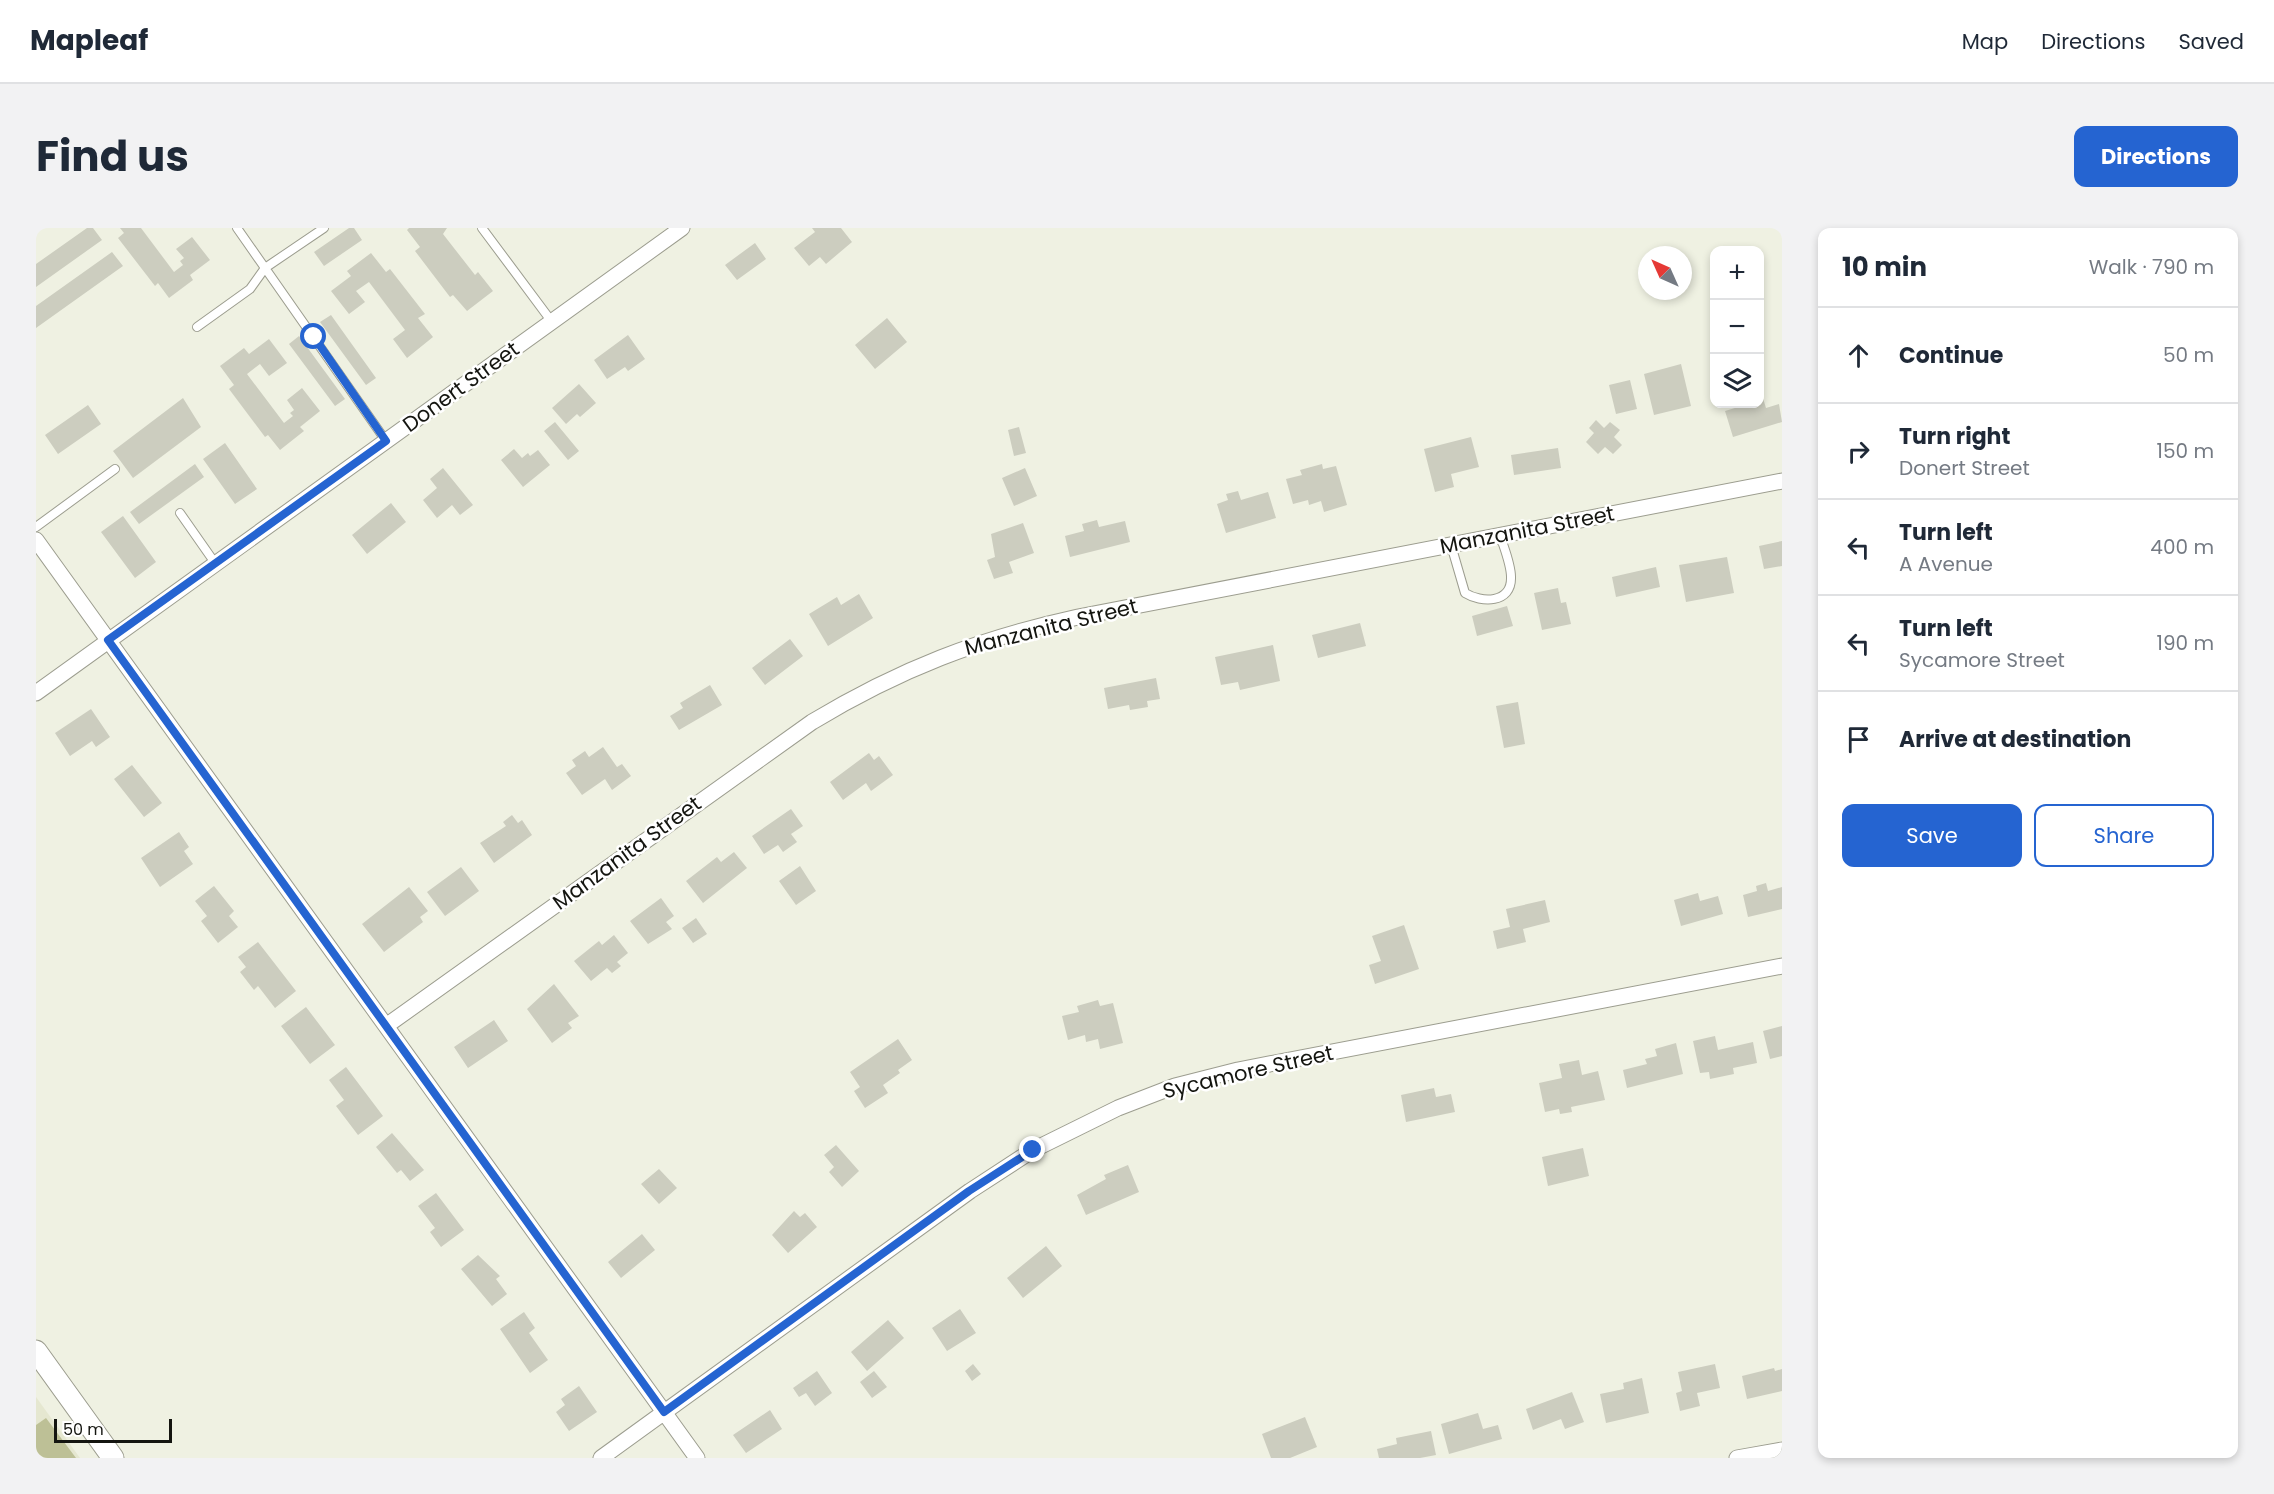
<!DOCTYPE html>
<meta charset="utf-8">
<style>
:root{--surface:#fff;--page:#f2f2f3;--text:#1f2937;--muted:#747a83;--line:#e0e1e3;--accent:#2564d1}
body{margin:0;font-family:Poppins,sans-serif;background:var(--page);color:var(--text)}
.controls{position:absolute;right:18px;top:18px;display:grid;overflow:hidden;border-radius:12px;box-shadow:0 3px 9px #0003}
.controls button{width:54px;height:54px;display:grid;place-items:center;padding:0;border:0;border-bottom:2px solid var(--line);background:var(--surface);color:var(--text);font:30px sans-serif}
.compass{position:absolute;left:1602px;top:18px;width:54px;height:54px;border-radius:50%;background:var(--surface);box-shadow:0 3px 9px #0003;rotate:315deg}
.scale{position:absolute;left:18px;bottom:15px;width:118px;box-sizing:border-box;padding-left:6px;border:3px solid #141510;border-top:0;font-size:16px;line-height:21px;white-space:nowrap;color:#141510;-webkit-text-stroke:4px #fff;paint-order:stroke}
.stop{position:absolute;width:18px;height:18px;margin:-14px;border:4px solid #2564d1;border-radius:50%;background:#fff}
.stop.end{background:#2564d1;border-color:#fff;box-shadow:0 2px 6px #0008}
.list{margin:0;padding:0;list-style:none}
h2{display:flex;justify-content:space-between;align-items:center;height:78px;margin:0;padding:0 24px;font-size:26px}
h2 small{font-size:20px;font-weight:400;color:var(--muted)}
.list li{display:grid;grid-template-columns:39px 1fr auto;gap:18px;align-items:center;box-sizing:border-box;height:96px;padding:0 24px;border-top:2px solid var(--line)}
.list b{display:block;font-size:22px;white-space:nowrap}
.list p{margin:0;font-size:20px;white-space:nowrap;color:var(--muted)}
.list em{font-size:20px;font-style:normal;color:var(--muted)}
.actions{display:flex;gap:12px;padding:18px 24px}
.actions a{flex:1;padding:14px 0;border:2px solid var(--accent);border-radius:12px;text-align:center;font-size:21px;color:var(--accent)}
.actions .main{background:var(--accent);color:#fff}
.icon{flex:none;width:33px;height:33px;fill:none;stroke:currentColor;stroke-width:2;stroke-linecap:round;stroke-linejoin:round}
.map{position:relative;flex:none;width:1746px;height:1230px;overflow:hidden;border-radius:12px}
header{display:flex;align-items:center;gap:36px;box-sizing:border-box;height:84px;padding:0 30px;background:var(--surface);border-bottom:2px solid var(--line)}
header strong{font-size:28px}
nav{display:flex;gap:33px;margin-inline-start:auto;font-size:21px}
.intro{display:flex;align-items:center;justify-content:space-between;box-sizing:border-box;height:144px;padding:0 36px}
h1{margin:0;font-size:42px}
.button{padding:15px 27px;border-radius:12px;background:var(--accent);color:#fff;font-size:21px;font-weight:700}
main{display:flex;gap:36px;padding:0 36px}
aside{flex:1;background:var(--surface);border-radius:12px;box-shadow:0 3px 9px #0003}
.map>svg:first-child{display:block}
.built{fill:#e5e7d0}
.grass{fill:#bdc096}
.building{fill:#cccdbf}
.lines{fill:none;stroke-linecap:round;stroke-linejoin:round}
.service-casing{stroke:#9c9d8f;stroke-width:10}
.minor-casing{stroke:#9c9d8f;stroke-width:17}
.secondary-casing{stroke:#9c9d8f;stroke-width:23}
.service{stroke:#fff;stroke-width:8}
.minor{stroke:#fff;stroke-width:15}
.secondary{stroke:#fff;stroke-width:21}
.route{stroke:#2564d1;stroke-width:8}
.labels{text-anchor:middle;stroke-width:5;stroke-linejoin:round;paint-order:stroke}
.street-label{font-size:21px;fill:#141510;stroke:#fff}
</style>
<header>
<strong>Mapleaf</strong>
<nav><a>Map</a><a>Directions</a><a>Saved</a></nav>
</header>
<div class="intro"><h1>Find us</h1><a class="button">Directions</a></div>
<main>
<div class="map">
<svg width="1746" height="1230" viewBox="0 0 1746 1230">
<rect width="100%" height="100%" fill="#eff1e2"/>
<path class="built" d="M0 1169 44 1230H0Z"/>
<path class="grass" d="M10 1190 40 1230H0V1197Z"/>
<path class="building" d="M51 0H57L66 12 0 59V36Z
M84 0H105L138 44 147 37 144 33 148 30 140 21 156 9 174 32 154 47 157 52 133 70 122 55 119 58 82 10 88 5Z
M313 0H318L326 12 288 38 278 24Z
M373 0H411L407 6 439 47 442 44 457 63 431 83 417 67 414 69 379 23 384 19 371 2Z
M776 0H805L816 14 790 36 784 29 773 38 758 20 779 4Z
M719 15 730 31 701 52 689 37Z
M76 24 87 38 0 100V78Z
M335 25 350 44 354 41 389 86 382 90 397 109 371 130 357 111 369 102 333 54 320 63 329 74 313 86 295 63 315 48 311 43Z
M295 87 340 150 330 157 284 94Z
M851 90 871 114 839 141 819 117Z
M592 107 609 131 592 143 589 139 571 151 558 132Z
M263 108 309 171 299 178 253 116Z
M233 111 251 135 233 148 224 136 211 146 248 195 257 188 254 185 258 182 251 172 266 160 284 183 264 199 268 203 244 222 232 207 229 209 193 161 198 157 184 138 208 120 213 126Z
M1645 136 1655 178 1618 187 1608 146Z
M1594 152 1601 181 1580 186 1573 157Z
M543 156 560 175 544 189 541 186 530 196 516 180Z
M1724 167H1726L1730 180 1743 176 1746 194 1697 209 1689 183 1712 176H1724Z
M147 170 165 199 97 250 77 223Z
M52 177 65 196 22 226 9 207Z
M1560 192 1568 200 1574 194 1584 202 1578 209 1586 217 1577 226 1569 219 1562 226 1550 214 1558 205 1553 200Z
M519 194 543 223 532 232 508 203Z
M983 199 990 225 978 228 972 202Z
M1435 209 1443 239 1415 246 1418 259 1399 264 1388 221Z
M189 215 221 261 199 276 167 231Z
M1522 220 1525 240 1478 247 1475 227Z
M478 221 486 230 492 225 494 228 502 222 514 237 487 259 465 232Z
M159 236 168 249 103 296 94 284Z
M1286 236 1287 241 1300 238 1311 277 1288 284 1285 273 1273 277 1272 272 1257 276 1250 251 1266 247 1264 242Z
M407 240 437 277 424 287 416 277 401 290 387 272 401 260 394 251Z
M989 240 1001 268 978 278 966 250Z
M1202 263 1205 272 1232 264 1240 290 1190 305 1181 276 1192 272 1190 266Z
M355 275 370 294 331 326 316 307Z
M87 288 120 334 99 350 65 304Z
M1061 292 1063 299 1089 293 1094 314 1034 329 1029 308 1048 303 1046 296Z
M987 295 998 325 973 334 977 345 958 351 951 332 959 329 955 306Z
M1746 313V338L1728 341 1723 318Z
M1691 329 1698 365 1650 374 1643 337Z
M1620 339 1624 359 1580 369 1576 349Z
M1522 360 1525 375 1530 374 1535 396 1506 402 1498 365Z
M823 366 837 390 792 418 773 386 801 369 805 377Z
M1471 378 1477 398 1441 408 1436 388Z
M1324 395 1330 418 1282 430 1276 407Z
M754 411 767 428 729 457 716 440Z
M1237 417 1244 453 1204 462 1202 454 1185 457 1179 429Z
M1120 450 1124 471 1111 473 1112 479 1094 482 1093 477 1072 481 1068 460Z
M674 457 686 477 643 502 634 488 647 480 644 475Z
M1482 474 1489 516 1468 520 1460 478Z
M55 481 74 509 60 519 56 513 34 528 19 505Z
M567 519 581 539 586 536 595 548 576 562 569 551 546 567 530 545 540 538 536 532 549 523 553 529Z
M833 525 838 532 843 528 857 547 835 563 830 555 807 572 794 554Z
M96 537 126 575 108 589 78 551Z
M755 581 767 598 755 606 761 614 747 624 742 617 728 626 716 608Z
M476 587 482 595 486 592 496 607 458 635 444 615 470 598 467 594Z
M143 604 153 619 148 623 157 636 124 659 105 630Z
M698 624 711 640 667 675 650 653 681 629 685 634Z
M764 638 780 663 760 677 743 653Z
M425 639 443 663 409 688 391 664Z
M1730 655 1732 663 1746 659V681L1712 689 1707 667 1721 663 1720 658Z
M178 658 198 683 193 688 202 699 182 715 165 693 171 688 159 673Z
M373 659 392 683 384 689 387 694 348 724 326 696Z
M1662 665 1664 673 1682 668 1687 686 1645 698 1638 672Z
M625 670 638 688 630 694 636 701 612 716 594 693Z
M1509 672 1514 694 1487 701 1490 714 1461 721 1457 703 1474 699 1470 681Z
M660 690 671 706 657 715 646 700Z
M1368 697 1383 741 1339 756 1333 737 1345 733 1336 708Z
M578 707 592 725 581 734 585 738 576 745 571 740 555 753 538 733 563 713 566 717Z
M222 714 260 763 239 780 222 758 218 762 204 744 210 739 202 729Z
M518 756 543 788 532 795 536 800 516 815 491 781Z
M1062 772 1064 778 1077 775 1087 815 1064 821 1062 811 1050 814 1049 807 1032 812 1026 788 1043 784 1041 778Z
M270 779 299 817 274 836 245 798Z
M458 792 472 813 432 840 418 819Z
M1746 798V828L1734 831 1727 803Z
M1679 808 1682 822 1717 814 1721 835 1697 840 1698 846 1674 851 1673 844 1664 845 1657 813Z
M862 811 876 832 862 842 864 845 847 857 852 865 829 880 818 863 824 859 814 844Z
M1640 815 1647 846 1591 860 1587 842 1611 836 1609 831 1621 828 1619 821Z
M1543 832 1546 847 1562 843 1569 872 1535 879 1536 884 1524 886 1523 881 1509 884 1503 855 1526 850 1523 836Z
M310 839 347 888 322 907 300 878 308 872 293 852Z
M1398 860 1400 869 1415 866 1419 884 1370 894 1365 867Z
M356 905 388 942 374 953 365 942 361 945 340 919Z
M800 917 823 943 806 959 793 944 798 939 788 927Z
M1547 920 1553 948 1512 958 1506 929Z
M1092 937 1103 964 1050 987 1041 967 1070 951 1068 947Z
M623 941 641 960 623 976 605 956Z
M400 965 428 1002 405 1019 394 1004 399 1000 382 978Z
M758 983 764 989 769 985 781 999 752 1025 736 1007Z
M606 1006 619 1022 585 1050 572 1034Z
M1010 1018 1026 1038 987 1070 971 1050Z
M442 1027 464 1048 460 1051 471 1066 456 1078 425 1041Z
M924 1081 940 1105 911 1123 896 1100Z
M488 1084 499 1100 493 1105 512 1132 494 1145 464 1101Z
M852 1092 868 1110 831 1143 815 1124Z
M937 1136 945 1146 936 1153 929 1143Z
M1679 1136 1684 1160 1661 1165 1664 1178 1644 1183 1640 1165 1646 1163 1642 1144Z
M1738 1140 1739 1143 1746 1141V1163L1711 1171 1706 1148Z
M781 1143 796 1165 779 1178 770 1165 763 1169 757 1160Z
M838 1143 851 1159 836 1170 824 1154Z
M1606 1150 1613 1185 1570 1195 1564 1166 1588 1161 1587 1155Z
M543 1158 561 1184 533 1203 520 1184 529 1177 525 1171Z
M1536 1164 1548 1194 1529 1201 1525 1191 1497 1202 1490 1181Z
M734 1182 746 1201 710 1225 697 1207Z
M1442 1185 1447 1201 1462 1197 1466 1211 1413 1226 1405 1196Z
M1269 1189 1281 1219 1254 1230H1235L1226 1206Z
M1395 1203 1400 1227 1384 1230H1343L1341 1221 1361 1216 1360 1210Z"/>
<g class="lines">
<defs>
<path id="service" d="M201 0 350 213
M446 0 516 94
M161 99 214 61 229 40 288 0
M144 285 179 335
M0 299 79 241
M1415 317 1429 365C1445 375 1476 376 1475 349 1475 336 1468 320 1464 307"/>
<path id="minor" d="M0 312 661 1230
M0 465 646 0
M350 798 776 494C864 441 942 411 1042 389L1746 253
M565 1230 934 963 997 922 1082 880 1139 858 1202 842 1746 738
M1701 1230 1746 1222"/>
<path id="secondary" d="M0 1123 77 1230"/>
</defs>
<use href="#service" class="service-casing"/>
<use href="#minor" class="minor-casing"/>
<use href="#secondary" class="secondary-casing"/>
<use href="#service" class="service"/>
<use href="#minor" class="minor"/>
<use href="#secondary" class="secondary"/>
</g>
<g class="lines">
<path class="route" d="M278 109 350 213 72 412 628 1184 933 963 997 922"/>
</g>
<g class="labels">
<g class="street-label">
<text transform="translate(425 159) rotate(-36)" y="7">Donert Street</text>
<text transform="translate(1491 302) rotate(-11)" y="7">Manzanita Street</text>
<text transform="translate(1015 399) rotate(-14)" y="7">Manzanita Street</text>
<text transform="translate(591 625) rotate(-36)" y="7">Manzanita Street</text>
<text transform="translate(1212 844) rotate(-13)" y="7">Sycamore Street</text>
</g>
</g>
</svg>
<div class="controls">
<button>+</button>
<button>−</button>
<button><svg class="icon" aria-label="layers" viewBox="0 0 24 24"><path d="M12 4l9 5-9 5-9-5zM3 14l9 5 9-5"/></svg></button>
</div>
<svg class="compass" viewBox="-18 -18 36 36"><path d="M0-13l5 13h-10z" fill="#e53935"/><path d="M0 13l5-13h-10z" fill="#747a83"/></svg>
<div class="scale">50 m</div>
<div class="stop" style="left:278px;top:109px"></div>
<div class="stop end" style="left:997px;top:922px"></div>
</div>
<aside>
<h2>10 min<small>Walk · 790 m</small></h2>
<ul class="list">
<li><svg class="icon" aria-label="ahead" viewBox="0 0 24 24"><path d="M12 20V5M6 11l6-6 6 6"/></svg><div><b>Continue</b></div><em>50 m</em></li>
<li><svg class="icon" aria-label="right" viewBox="0 0 24 24"><path d="M7 20v-9h11M14 6l5 5-5 5"/></svg><div><b>Turn right</b><p>Donert Street</p></div><em>150 m</em></li>
<li><svg class="icon" aria-label="left" viewBox="0 0 24 24"><path d="M17 20v-9H6M10 6l-5 5 5 5"/></svg><div><b>Turn left</b><p>A Avenue</p></div><em>400 m</em></li>
<li><svg class="icon" aria-label="left" viewBox="0 0 24 24"><path d="M17 20v-9H6M10 6l-5 5 5 5"/></svg><div><b>Turn left</b><p>Sycamore Street</p></div><em>190 m</em></li>
<li><svg class="icon" aria-label="arrive" viewBox="0 0 24 24"><path d="M6 21V4h12l-3 4 3 4H6"/></svg><div><b>Arrive at destination</b></div></li>
</ul>
<div class="actions"><a class="main">Save</a><a>Share</a></div>
</aside>
</main>
